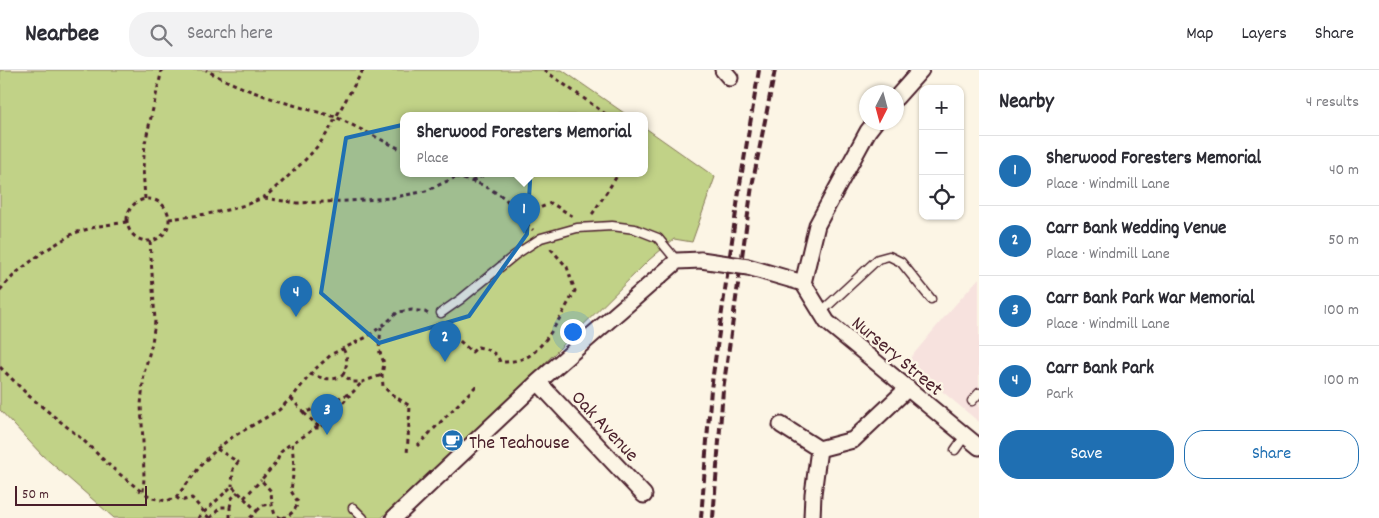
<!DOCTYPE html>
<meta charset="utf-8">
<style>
:root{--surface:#fff;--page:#f2f2f3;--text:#2b2b33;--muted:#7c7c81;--line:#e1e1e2;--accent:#1f6fb2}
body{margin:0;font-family:Dekko,sans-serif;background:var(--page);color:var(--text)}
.controls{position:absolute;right:15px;top:15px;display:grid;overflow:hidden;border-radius:10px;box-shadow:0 1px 4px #0004}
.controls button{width:45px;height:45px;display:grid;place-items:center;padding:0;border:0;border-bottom:1px solid var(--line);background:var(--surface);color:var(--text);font:25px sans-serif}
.compass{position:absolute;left:859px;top:15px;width:45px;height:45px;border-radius:50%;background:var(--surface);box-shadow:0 1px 4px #0004;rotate:186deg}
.scale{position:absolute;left:15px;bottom:12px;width:132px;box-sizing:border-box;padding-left:5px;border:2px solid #4a1f2b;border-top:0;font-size:14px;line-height:18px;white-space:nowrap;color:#4a1f2b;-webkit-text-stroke:4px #fcf5e5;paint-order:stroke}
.you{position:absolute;left:572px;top:261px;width:18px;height:18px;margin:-12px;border:4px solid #fff;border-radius:50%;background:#1a73e8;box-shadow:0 0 0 8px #1a73e833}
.badge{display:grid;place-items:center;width:32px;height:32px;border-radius:50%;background:var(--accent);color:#fff;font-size:16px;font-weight:700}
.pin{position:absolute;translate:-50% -41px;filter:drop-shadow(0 1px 2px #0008)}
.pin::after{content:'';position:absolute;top:26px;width:18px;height:15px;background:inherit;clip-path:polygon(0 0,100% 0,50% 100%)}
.popup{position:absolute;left:400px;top:42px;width:248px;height:65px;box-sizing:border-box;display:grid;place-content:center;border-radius:10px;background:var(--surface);filter:drop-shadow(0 1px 4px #0005);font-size:16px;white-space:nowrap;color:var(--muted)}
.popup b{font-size:19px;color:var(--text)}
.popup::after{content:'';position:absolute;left:50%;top:100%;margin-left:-10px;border:10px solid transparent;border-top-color:var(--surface)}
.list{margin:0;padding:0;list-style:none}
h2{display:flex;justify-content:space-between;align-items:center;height:65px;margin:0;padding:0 20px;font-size:21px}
h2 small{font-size:16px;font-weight:400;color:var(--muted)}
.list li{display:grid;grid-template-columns:32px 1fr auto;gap:15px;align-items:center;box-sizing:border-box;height:70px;padding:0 20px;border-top:1px solid var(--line)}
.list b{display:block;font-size:19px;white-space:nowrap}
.list p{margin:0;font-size:16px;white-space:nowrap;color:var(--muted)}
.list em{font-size:16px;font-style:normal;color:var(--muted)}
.actions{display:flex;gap:10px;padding:15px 20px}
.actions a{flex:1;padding:11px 0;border:1px solid var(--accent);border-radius:20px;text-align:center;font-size:18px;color:var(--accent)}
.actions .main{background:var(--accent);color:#fff}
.icon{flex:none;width:28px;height:28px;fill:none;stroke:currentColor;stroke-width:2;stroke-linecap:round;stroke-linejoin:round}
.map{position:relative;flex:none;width:979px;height:448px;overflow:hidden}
header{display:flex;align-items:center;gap:30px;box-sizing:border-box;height:70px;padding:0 25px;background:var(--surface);border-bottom:1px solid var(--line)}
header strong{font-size:24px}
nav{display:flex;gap:28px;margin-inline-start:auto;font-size:18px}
.search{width:350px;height:45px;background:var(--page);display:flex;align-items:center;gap:12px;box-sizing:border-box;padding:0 18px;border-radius:20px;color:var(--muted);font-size:19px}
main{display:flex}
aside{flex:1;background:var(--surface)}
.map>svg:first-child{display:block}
.built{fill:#f7e2de}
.green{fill:#c1d287;stroke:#867859}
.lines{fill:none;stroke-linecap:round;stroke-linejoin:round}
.service-casing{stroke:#4a1f2b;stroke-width:11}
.minor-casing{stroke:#4a1f2b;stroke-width:19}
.path{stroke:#4a1f2b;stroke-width:3;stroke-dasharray:4 4;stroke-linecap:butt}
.service{stroke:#fcf5e5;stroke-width:8}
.minor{stroke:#fcf5e5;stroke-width:15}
.rail{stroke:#4a1f2b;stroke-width:4;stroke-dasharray:8 4;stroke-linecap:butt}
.minor-bridge-casing{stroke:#4a1f2b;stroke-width:19;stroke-linecap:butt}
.minor-bridge{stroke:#fcf5e5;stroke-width:15}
.marked{fill:#1f6fb2;fill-opacity:0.2;stroke:#1f6fb2;stroke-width:4;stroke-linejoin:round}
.labels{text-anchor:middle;stroke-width:5;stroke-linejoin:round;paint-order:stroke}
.street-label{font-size:20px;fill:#4a1f2b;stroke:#fcf5e5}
.poi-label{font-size:20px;fill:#4a1f2b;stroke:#fcf5e5;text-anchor:start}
</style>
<header>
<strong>Nearbee</strong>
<div class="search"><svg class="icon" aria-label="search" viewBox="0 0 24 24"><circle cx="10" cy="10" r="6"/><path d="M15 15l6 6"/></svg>Search here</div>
<nav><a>Map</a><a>Layers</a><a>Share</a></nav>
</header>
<main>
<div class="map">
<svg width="979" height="448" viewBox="0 0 979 448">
<rect width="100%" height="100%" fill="#fcf5e5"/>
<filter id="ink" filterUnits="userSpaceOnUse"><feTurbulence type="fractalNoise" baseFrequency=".02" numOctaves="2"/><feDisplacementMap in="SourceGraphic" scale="10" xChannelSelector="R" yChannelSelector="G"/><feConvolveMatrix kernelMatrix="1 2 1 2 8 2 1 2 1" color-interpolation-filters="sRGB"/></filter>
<g filter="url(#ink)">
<path class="built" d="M979 208V352L907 292 947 244Z"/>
<path class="green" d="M0 0H562L627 45H404V103H644V57L715 107 692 172 674 169 649 190 444 393 381 448H114L42 385 0 340Z"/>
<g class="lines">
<defs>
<path id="service" d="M821 242 878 189 889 186 901 192 931 229
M441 243 461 229 515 185 541 168 577 158 612 156 635 159 658 168 677 191
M972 331 979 323
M955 380 965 366
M353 438 363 448"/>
<path id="minor" d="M723 0 730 8
M896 28 921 0
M748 197 803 213
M803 213 827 252 979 377
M803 213 817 155 868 61 875 52
M538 312 644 425
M781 355 819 379 853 370 908 318
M394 448 538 312 677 191 701 190
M812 448 813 424 819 379"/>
</defs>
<use href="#service" class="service-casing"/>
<use href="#minor" class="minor-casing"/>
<path class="path" d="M363 0 336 47 404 81
M544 0 607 45
M448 103 457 107 483 115 505 128 519 147 533 160
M472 111 488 103
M264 128 297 133 349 131 391 128 426 121 456 107
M145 129 143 98 145 73 161 4V0
M127 150a21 21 0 1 1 42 0a21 21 0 1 1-42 0Z
M592 144 593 143 619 103
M519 147 551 133 574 147
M169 149C200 145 233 142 262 128 269 125 274 118 280 114 302 93 323 75 336 47 292 35 246 23 206 0
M150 171 155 251 152 273 144 303 141 335 143 372 144 408 143 422 152 428 167 431 176 427 190 410 201 395 219 377 234 366 279 340 294 325 313 301 332 284 367 267 387 252 398 242 412 240 425 242 430 245
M0 220 16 203 43 182 74 163 99 156 127 152
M442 255 472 282 478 277C487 279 497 282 500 292 510 292 518 291 527 287 546 277 564 240 575 221L567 197 549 177
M381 257 379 280 384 293 382 305 383 316 391 324 410 336 407 385
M343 279C349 289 347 295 343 305L353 312H362L382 305
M0 297 29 326 83 370 111 397 142 422
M310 304C321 308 333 312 343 305
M291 328 304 343 353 322 362 312
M304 343 320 358 350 325
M417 376 478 314
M217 379 238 392 233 399 232 416
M176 427 181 431 192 428 209 448
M244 428 261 410
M257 441 263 435H272
M198 448 232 416 257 441 250 448
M210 448 221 437H230L232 428 238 422
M230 448V437
M281 448 275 445 272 435 271 421 261 410 276 393 281 382 291 373
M282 448C291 445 295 441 298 432L291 421 294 397 292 373 304 366 315 358H320"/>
<use href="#service" class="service"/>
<use href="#minor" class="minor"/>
<path class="rail" d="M701 448 711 319 740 114 759 0
M713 448 723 320 752 116 775 0"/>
<defs>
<path id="minor-bridge" d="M701 190 748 197"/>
</defs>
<use href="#minor-bridge" class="minor-bridge-casing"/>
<use href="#minor-bridge" class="minor-bridge"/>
</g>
</g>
<path class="marked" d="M445 45 531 94 527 164 469 246 379 273 321 223 346 68Z"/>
<defs>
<symbol id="cafe-disc" viewBox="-11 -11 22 22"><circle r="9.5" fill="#1f6fb2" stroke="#fcf5e5"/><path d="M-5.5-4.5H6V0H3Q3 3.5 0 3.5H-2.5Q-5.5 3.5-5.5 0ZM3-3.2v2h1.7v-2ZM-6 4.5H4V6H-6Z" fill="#fff"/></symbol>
</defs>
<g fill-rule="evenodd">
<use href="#cafe-disc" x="440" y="358" width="25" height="25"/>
</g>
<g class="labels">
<g class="street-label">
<text transform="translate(898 285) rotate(40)" y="7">Nursery Street</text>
<text transform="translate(606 355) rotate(47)" y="7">Oak Avenue</text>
</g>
<g class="poi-label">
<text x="469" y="378">The Teahouse</text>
</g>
</g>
</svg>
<div class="controls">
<button>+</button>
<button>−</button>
<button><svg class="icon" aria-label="locate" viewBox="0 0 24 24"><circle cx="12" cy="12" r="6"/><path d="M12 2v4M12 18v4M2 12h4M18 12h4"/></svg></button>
</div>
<svg class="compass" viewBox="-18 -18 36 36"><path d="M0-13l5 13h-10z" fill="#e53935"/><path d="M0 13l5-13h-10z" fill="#7c7c81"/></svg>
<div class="scale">50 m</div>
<div class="you"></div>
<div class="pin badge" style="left:524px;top:164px">1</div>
<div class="popup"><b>Sherwood Foresters Memorial</b>Place</div>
<div class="pin badge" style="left:445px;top:292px">2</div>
<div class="pin badge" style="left:327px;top:365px">3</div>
<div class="pin badge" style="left:296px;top:247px">4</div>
</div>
<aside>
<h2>Nearby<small>4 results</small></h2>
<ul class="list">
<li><span class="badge">1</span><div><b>Sherwood Foresters Memorial</b><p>Place · Windmill Lane</p></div><em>40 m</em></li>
<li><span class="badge">2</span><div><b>Carr Bank Wedding Venue</b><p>Place · Windmill Lane</p></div><em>50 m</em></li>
<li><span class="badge">3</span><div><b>Carr Bank Park War Memorial</b><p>Place · Windmill Lane</p></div><em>100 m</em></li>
<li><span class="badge">4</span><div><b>Carr Bank Park</b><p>Park</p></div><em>100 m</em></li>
</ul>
<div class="actions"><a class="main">Save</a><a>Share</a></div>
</aside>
</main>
